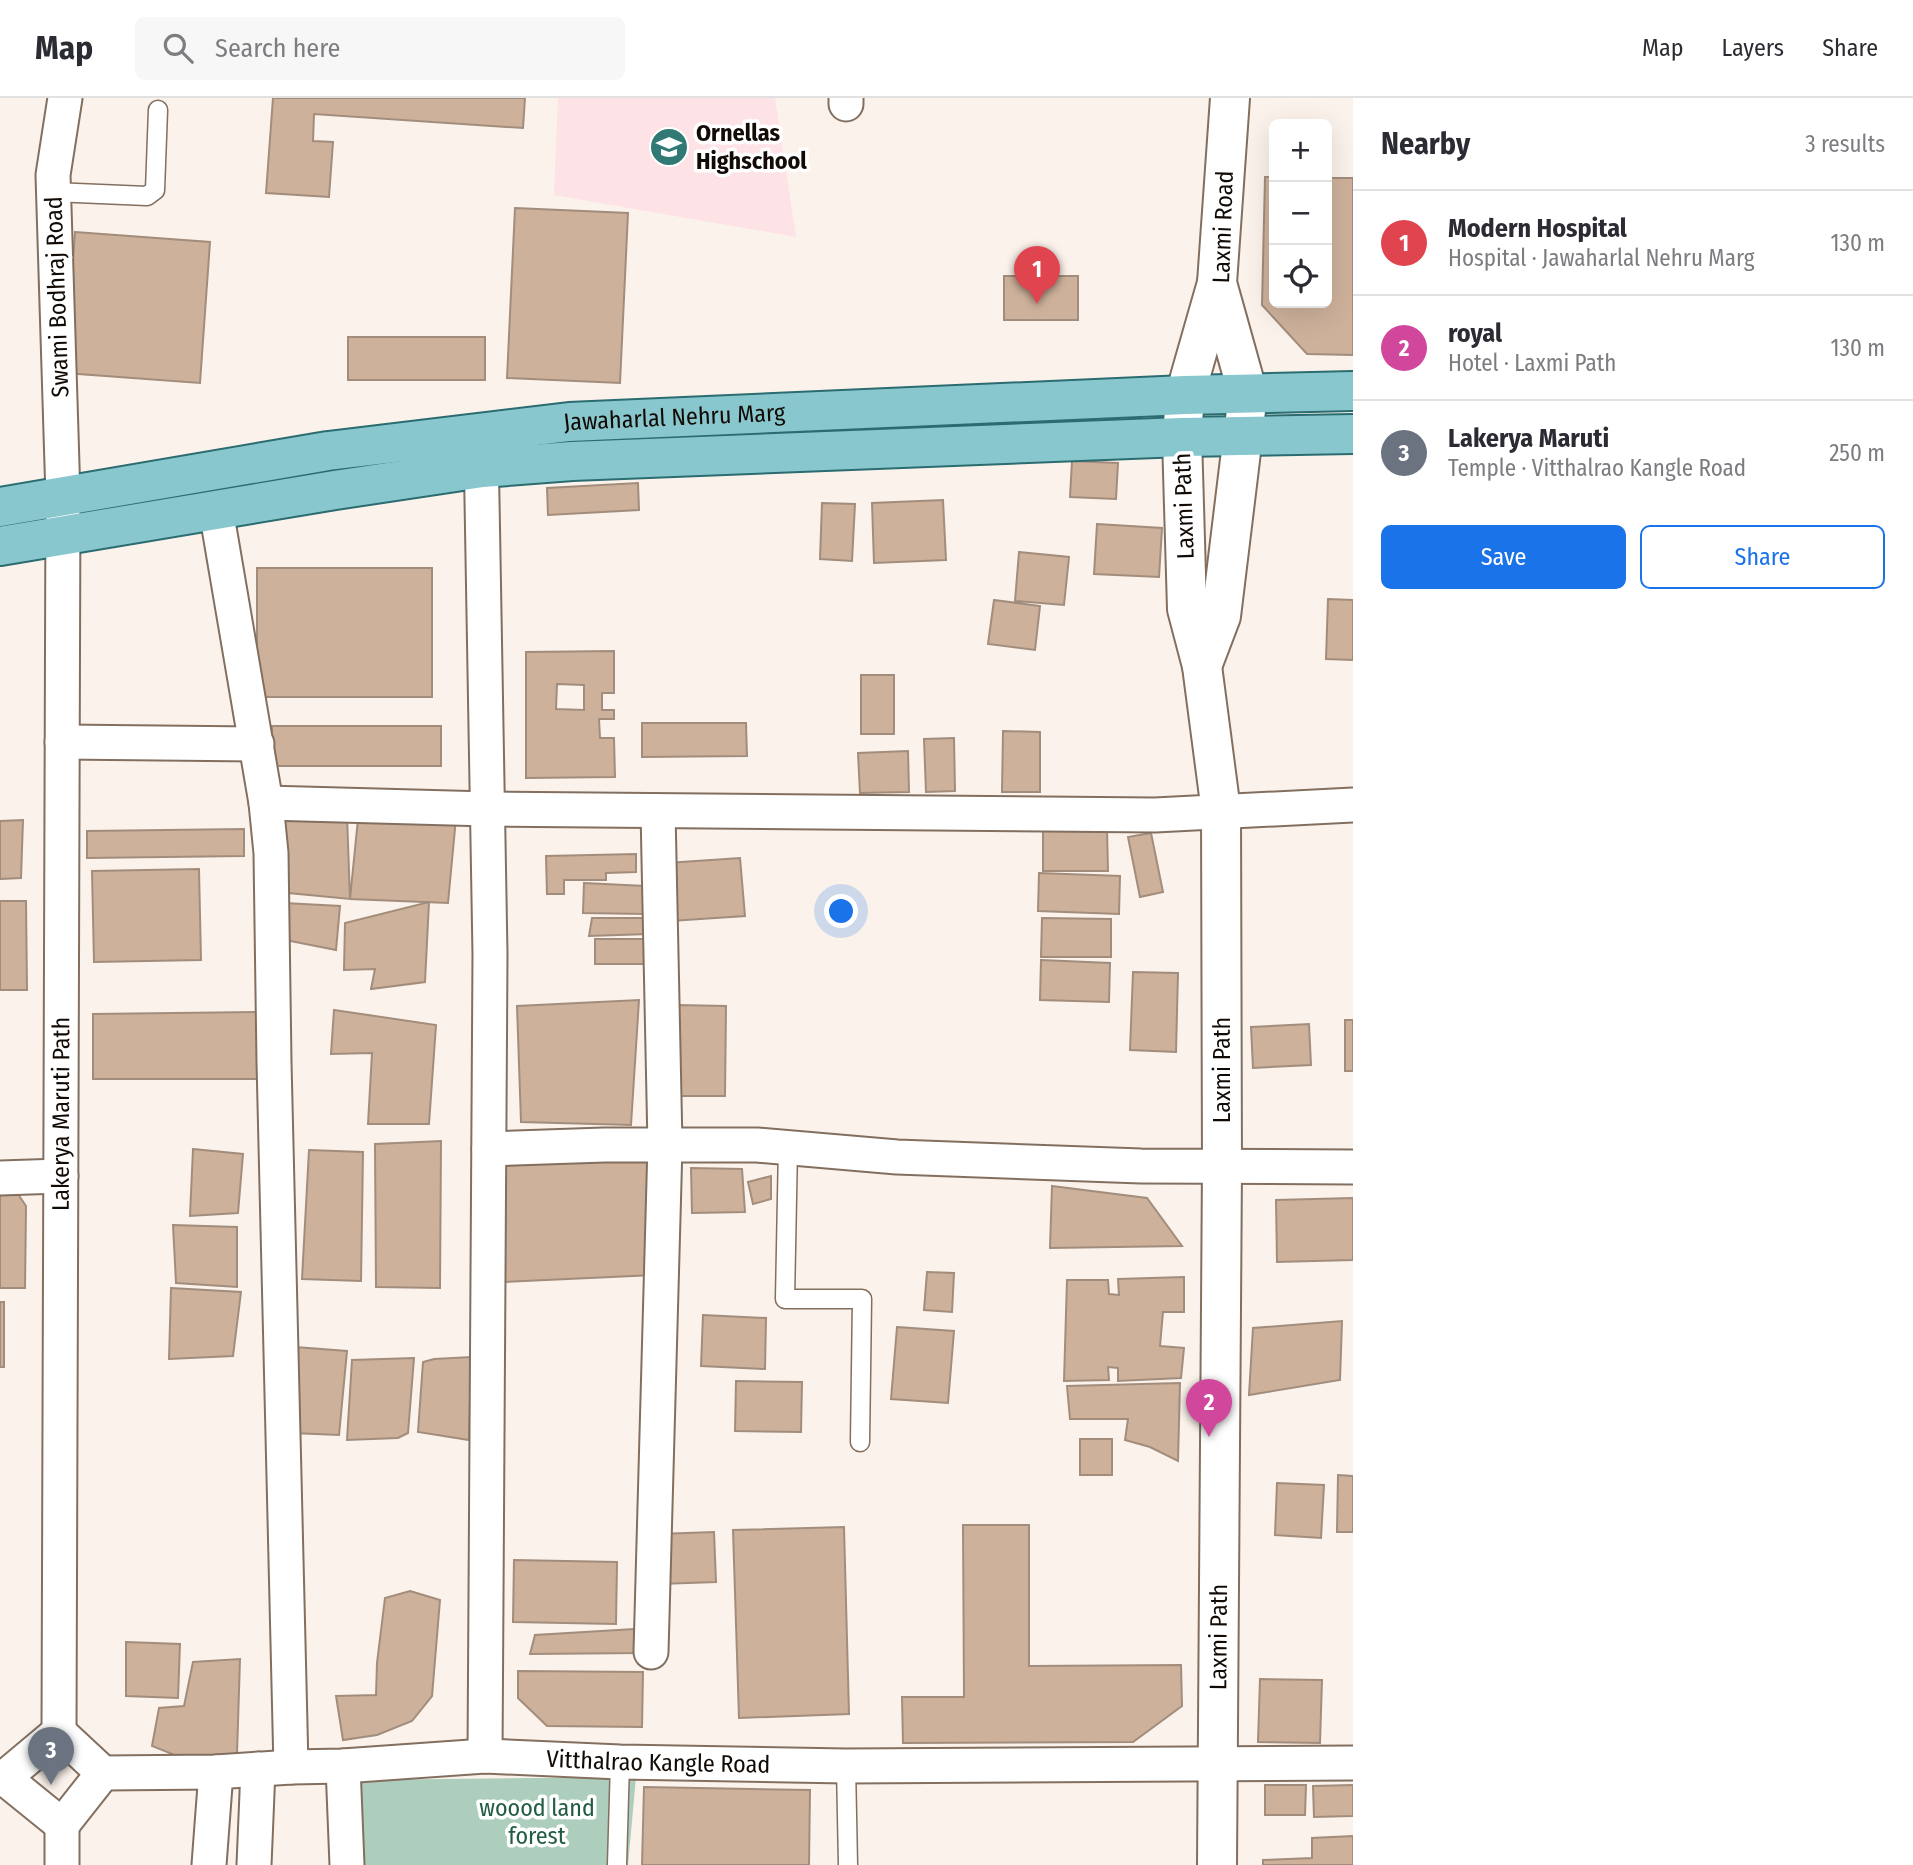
<!DOCTYPE html>
<meta charset="utf-8">
<style>
:root{--surface:#fff;--page:#f7f7f7;--text:#2b2b33;--muted:#7c7c81;--line:#e1e1e2;--accent:#1a73e8}
body{margin:0;font-family:"Fira Sans Condensed",sans-serif;background:var(--page);color:var(--text)}
.controls{position:absolute;right:21px;top:21px;display:grid;overflow:hidden;border-radius:10px;box-shadow:0 7px 28px #0002}
.controls button{width:63px;height:63px;display:grid;place-items:center;padding:0;border:0;border-bottom:2px solid var(--line);background:var(--surface);color:var(--text);font:35px sans-serif}
.you{position:absolute;left:842px;top:814px;width:24px;height:24px;margin:-18px;border:5px solid #fff;border-radius:50%;background:#1a73e8;box-shadow:0 0 0 10px #1a73e833}
.badge{display:grid;place-items:center;width:46px;height:46px;border-radius:50%;background:var(--accent);color:#fff;font-size:23px;font-weight:700}
.pin{position:absolute;translate:-50% -58px;filter:drop-shadow(0 2px 4px #0008)}
.pin::after{content:'';position:absolute;top:37px;width:24px;height:21px;background:inherit;clip-path:polygon(0 0,100% 0,50% 100%)}
.list{margin:0;padding:0;list-style:none}
h2{display:flex;justify-content:space-between;align-items:center;height:91px;margin:0;padding:0 28px;font-size:30px}
h2 small{font-size:23px;font-weight:400;color:var(--muted)}
.list li{display:grid;grid-template-columns:46px 1fr auto;gap:21px;align-items:center;box-sizing:border-box;height:105px;padding:0 28px;border-top:2px solid var(--line)}
.list b{display:block;font-size:26px;white-space:nowrap}
.list p{margin:0;font-size:23px;white-space:nowrap;color:var(--muted)}
.list em{font-size:23px;font-style:normal;color:var(--muted)}
.actions{display:flex;gap:14px;padding:21px 28px}
.actions a{flex:1;padding:16px 0;border:2px solid var(--accent);border-radius:10px;text-align:center;font-size:24px;color:var(--accent)}
.actions .main{background:var(--accent);color:#fff}
.icon{flex:none;width:38px;height:38px;fill:none;stroke:currentColor;stroke-width:2;stroke-linecap:round;stroke-linejoin:round}
.map{position:relative;flex:none;width:1353px;height:1767px;overflow:hidden}
header{display:flex;align-items:center;gap:42px;box-sizing:border-box;height:98px;padding:0 35px;background:var(--surface);border-bottom:2px solid var(--line)}
header strong{font-size:33px}
nav{display:flex;gap:38px;margin-inline-start:auto;font-size:24px}
.search{width:490px;height:63px;background:var(--page);display:flex;align-items:center;gap:18px;box-sizing:border-box;padding:0 24px;border-radius:10px;color:var(--muted);font-size:26px}
main{display:flex}
aside{flex:1;background:var(--surface)}
.map>svg:first-child{display:block}
.education{fill:#fde2e6}
.green{fill:#adcebc}
.building{fill:#ceb19b;stroke:#a28d7c;stroke-width:2;fill-rule:evenodd}
.lines{fill:none;stroke-linecap:round;stroke-linejoin:round}
.service-casing{stroke:#836f5f;stroke-width:21}
.minor-casing{stroke:#836f5f;stroke-width:37}
.tertiary-casing{stroke:#836f5f;stroke-width:42}
.primary-casing{stroke:#2b6c71;stroke-width:42}
.service{stroke:#fff;stroke-width:18}
.minor{stroke:#fff;stroke-width:33}
.tertiary{stroke:#fff;stroke-width:38}
.primary{stroke:#88c7cd;stroke-width:38}
.labels{text-anchor:middle;stroke-width:7;stroke-linejoin:round;paint-order:stroke}
.poi-label{font-size:24px;font-weight:bold;fill:#110a05;stroke:#fff;text-anchor:start}
.street-label{font-size:24px;fill:#110a05;stroke:#fff}
.park-label{font-size:24px;fill:#225d43;stroke:#fff}
</style>
<header>
<strong>Map</strong>
<div class="search"><svg class="icon" aria-label="search" viewBox="0 0 24 24"><circle cx="10" cy="10" r="6"/><path d="M15 15l6 6"/></svg>Search here</div>
<nav><a>Map</a><a>Layers</a><a>Share</a></nav>
</header>
<main>
<div class="map">
<svg width="1353" height="1767" viewBox="0 0 1353 1767">
<rect width="100%" height="100%" fill="#fbf2eb"/>
<path class="education" d="M558 0H775L796 139 554 97Z"/>
<path class="green" d="M636 1679 628 1767H356L353 1682Z"/>
<path class="building" d="M273 0H525L523 30 314 16 313 43 333 44 329 99 266 95Z
M1265 79H1274V205H1327V80H1353V257L1307 256 1262 207Z
M515 110 628 115 620 285 507 280Z
M75 134 210 144 200 285 65 275Z
M1004 178H1078V222H1004Z
M348 239H485V282H348Z
M1072 363 1118 365 1116 401 1070 399Z
M638 385 639 412 548 417 547 390Z
M943 402 946 462 874 465 872 405Z
M822 405 855 406 852 463 820 461Z
M1097 426 1162 430 1159 479 1094 476Z
M1019 454 1069 459 1064 507 1015 503Z
M257 470H432V599H257Z
M1328 501 1353 502V562L1326 561Z
M994 502 1040 508 1035 552 988 546Z
M614 553V595H602V612H614V621H599L600 640H614L615 679 526 680V554ZM557 586 584 587V612L556 611Z
M861 577H894V636H861Z
M642 625H746L747 658 642 659Z
M272 628H441V668H272Z
M1003 633 1040 634V694H1002Z
M954 640 955 693 926 694 924 641Z
M908 653 909 694 860 695 858 655Z
M347 718 350 801 278 794 285 722Z
M456 720 448 805 350 801 358 721Z
M23 722 21 780 0 781V723Z
M244 731V758L87 760V733Z
M1043 731H1107L1108 773H1043Z
M1151 735 1163 794 1140 799 1128 739Z
M636 756V774L606 775V782H564V796H547L546 758Z
M740 760 745 818 671 823 667 765Z
M199 771 201 862 94 864 92 773Z
M1039 775 1120 778 1119 816 1038 813Z
M584 785 645 788V816L583 815Z
M0 803H26L27 892H0Z
M429 804 425 884 371 891 375 871 344 872 345 825Z
M284 805 340 808 336 852 285 842Z
M592 820H650L649 836 589 838Z
M1042 820 1111 821V859H1041Z
M595 841H648V866H595Z
M1041 862 1110 865 1109 904 1040 902Z
M1133 874 1178 875 1176 954 1130 952Z
M639 902 631 1027 521 1024 517 908Z
M677 907 726 908 725 998H676Z
M334 912 436 927 429 1026H368L372 955 331 956Z
M261 914 265 981H93V916Z
M1345 922H1353V973H1345Z
M1309 926 1311 967 1253 970 1251 929Z
M441 1043 440 1190 376 1189 375 1046Z
M193 1051 243 1056 238 1115 190 1118Z
M309 1052 363 1054 361 1183 302 1181Z
M648 1061 654 1177 504 1184 498 1068Z
M691 1070 742 1071 745 1114 692 1115Z
M771 1078V1101L753 1106 748 1084Z
M0 1087 16 1093 26 1108 25 1190H0Z
M1052 1088 1147 1100 1182 1148 1050 1150Z
M1353 1100V1162L1277 1164 1276 1102Z
M173 1127 237 1129V1189L176 1185Z
M927 1174 954 1175 952 1214 924 1212Z
M1184 1179V1214H1163L1160 1248 1184 1250 1181 1280 1118 1283V1270L1108 1269 1109 1282 1064 1283 1067 1182H1108L1109 1196 1119 1197 1118 1181Z
M171 1190 241 1194 233 1258 169 1261Z
M0 1204H4V1269H0Z
M703 1217 766 1220 765 1271 701 1268Z
M1342 1223 1340 1282 1249 1297 1253 1230Z
M897 1229 954 1233 948 1305 891 1301Z
M295 1249 347 1253 339 1337 292 1335Z
M471 1259 469 1342 418 1334 423 1264 434 1261Z
M414 1260 408 1335 398 1340 347 1342 352 1262Z
M736 1283 802 1284 801 1334 735 1333Z
M1180 1285 1178 1363 1150 1349 1125 1342 1128 1321H1070L1067 1288Z
M1080 1341H1112V1377H1080Z
M1338 1377 1353 1378V1434H1337Z
M1277 1385 1324 1387 1321 1440 1275 1437Z
M963 1427H1029V1568L1181 1567 1182 1608 1133 1644 903 1645 902 1599H964Z
M844 1429 849 1616 739 1620 733 1432Z
M714 1434 716 1484 660 1486 658 1436Z
M514 1462 617 1464 616 1526 513 1524Z
M410 1493 440 1502 432 1598 412 1623 377 1637 343 1642 336 1598 376 1597 377 1565 385 1500Z
M634 1531 640 1555 530 1556 535 1537Z
M126 1544 180 1546 178 1600 126 1598Z
M240 1561 237 1656 182 1660 152 1648 159 1610 184 1608 193 1564Z
M518 1573 643 1574 642 1629 547 1628 518 1600Z
M1260 1581 1322 1582 1320 1645 1258 1644Z
M1265 1687H1306L1305 1717H1265Z
M1353 1687V1718L1314 1719 1313 1688Z
M644 1689 810 1692 809 1767H642Z
M1353 1738V1767H1263V1762L1312 1760V1740Z"/>
<g class="lines">
<defs>
<path id="service" d="M53 94 147 98 155 92 158 12
M788 1049 785 1201H862L860 1344
M846 1668 848 1767
M617 1767 620 1664"/>
<g id="minor">
<path d="M846 0V6"/>
<path d="M481 345 490 856 485 1658"/>
<path d="M216 412 266 705 271 755 274 964 291 1669"/>
<path d="M62 644 257 646"/>
<path d="M266 705 488 711 1155 717 1353 707"/>
<path d="M489 1051 604 1047H757L897 1059 1141 1068 1353 1069"/>
<path d="M0 1080 61 1078"/>
<path d="M651 1554 665 1047 658 713"/>
<path id="s1" d="M59 1634 63 399 53 77 65 0"/>
<path d="M59 1634 103 1675 62 1727 4 1680Z"/>
<path d="M343 1668 347 1767"/>
<path id="s2" d="M103 1675 216 1674 291 1669 343 1668 485 1658 620 1664 846 1668 1353 1665"/>
<path d="M62 1767V1727"/>
<path d="M209 1767 216 1674"/>
<path d="M254 1767 258 1671"/>
</g>
<g id="tertiary">
<path d="M1202 568 1221 518 1248 296 1217 185 1230 0"/>
<path id="s3" d="M1217 1767 1222 1069 1221 713 1202 568 1187 511 1182 339 1185 297 1217 185"/>
</g>
<g id="primary">
<path id="s4" d="M0 409 328 353 569 324 1185 297 1353 293"/>
<path d="M0 448 335 392 482 370 572 363 1182 339 1353 336"/>
</g>
</defs>
<use href="#service" class="service-casing"/>
<use href="#minor" class="minor-casing"/>
<use href="#tertiary" class="tertiary-casing"/>
<use href="#primary" class="primary-casing"/>
<use href="#service" class="service"/>
<use href="#minor" class="minor"/>
<use href="#tertiary" class="tertiary"/>
<use href="#primary" class="primary"/>
</g>
<defs>
<symbol id="school-disc" viewBox="-11 -11 22 22"><circle r="9.5" fill="#317974" stroke="#fff"/><path d="M0-5L7-2L0 1L-7-2ZM-4 1L0 2.5L4 1V4Q0 6-4 4Z" fill="#fff"/></symbol>
</defs>
<g fill-rule="evenodd">
<use href="#school-disc" x="647" y="27" width="44" height="44"/>
</g>
<g class="labels">
<g class="poi-label">
<text x="696" y="43">Ornellas<tspan x="696" dy="28">Highschool</tspan></text>
</g>
<g class="street-label">
<text transform="translate(1223 129) rotate(-88)" y="8">Laxmi Road</text>
<text transform="translate(57 199) rotate(-92)" y="8">Swami Bodhraj Road</text>
<text dy="8" stroke="none"><textPath href="#s4" startOffset="681">Jawaharlal Nehru Marg</textPath></text>
<text transform="translate(1184 408) rotate(-92)" y="8">Laxmi Path</text>
<text transform="translate(1222 972) rotate(-90)" y="8">Laxmi Path</text>
<text dy="8" stroke="none"><textPath href="#s1" startOffset="618">Lakerya Maruti Path</textPath></text>
<text dy="8" stroke="none"><textPath href="#s3" startOffset="228">Laxmi Path</textPath></text>
<text dy="8" stroke="none"><textPath href="#s2" startOffset="556">Vitthalrao Kangle Road</textPath></text>
</g>
<g class="park-label">
<text x="537" y="1718">woood land<tspan x="537" dy="28">forest</tspan></text>
</g>
</g>
</svg>
<div class="controls">
<button>+</button>
<button>−</button>
<button><svg class="icon" aria-label="locate" viewBox="0 0 24 24"><circle cx="12" cy="12" r="6"/><path d="M12 2v4M12 18v4M2 12h4M18 12h4"/></svg></button>
</div>
<div class="you"></div>
<div class="pin badge" style="left:1037px;top:206px;background:#e0444e">1</div>
<div class="pin badge" style="left:1209px;top:1339px;background:#d1479c">2</div>
<div class="pin badge" style="left:51px;top:1687px;background:#6b7280">3</div>
</div>
<aside>
<h2>Nearby<small>3 results</small></h2>
<ul class="list">
<li><span class="badge" style="background:#e0444e">1</span><div><b>Modern Hospital</b><p>Hospital · Jawaharlal Nehru Marg</p></div><em>130 m</em></li>
<li><span class="badge" style="background:#d1479c">2</span><div><b>royal</b><p>Hotel · Laxmi Path</p></div><em>130 m</em></li>
<li><span class="badge" style="background:#6b7280">3</span><div><b>Lakerya Maruti</b><p>Temple · Vitthalrao Kangle Road</p></div><em>250 m</em></li>
</ul>
<div class="actions"><a class="main">Save</a><a>Share</a></div>
</aside>
</main>
